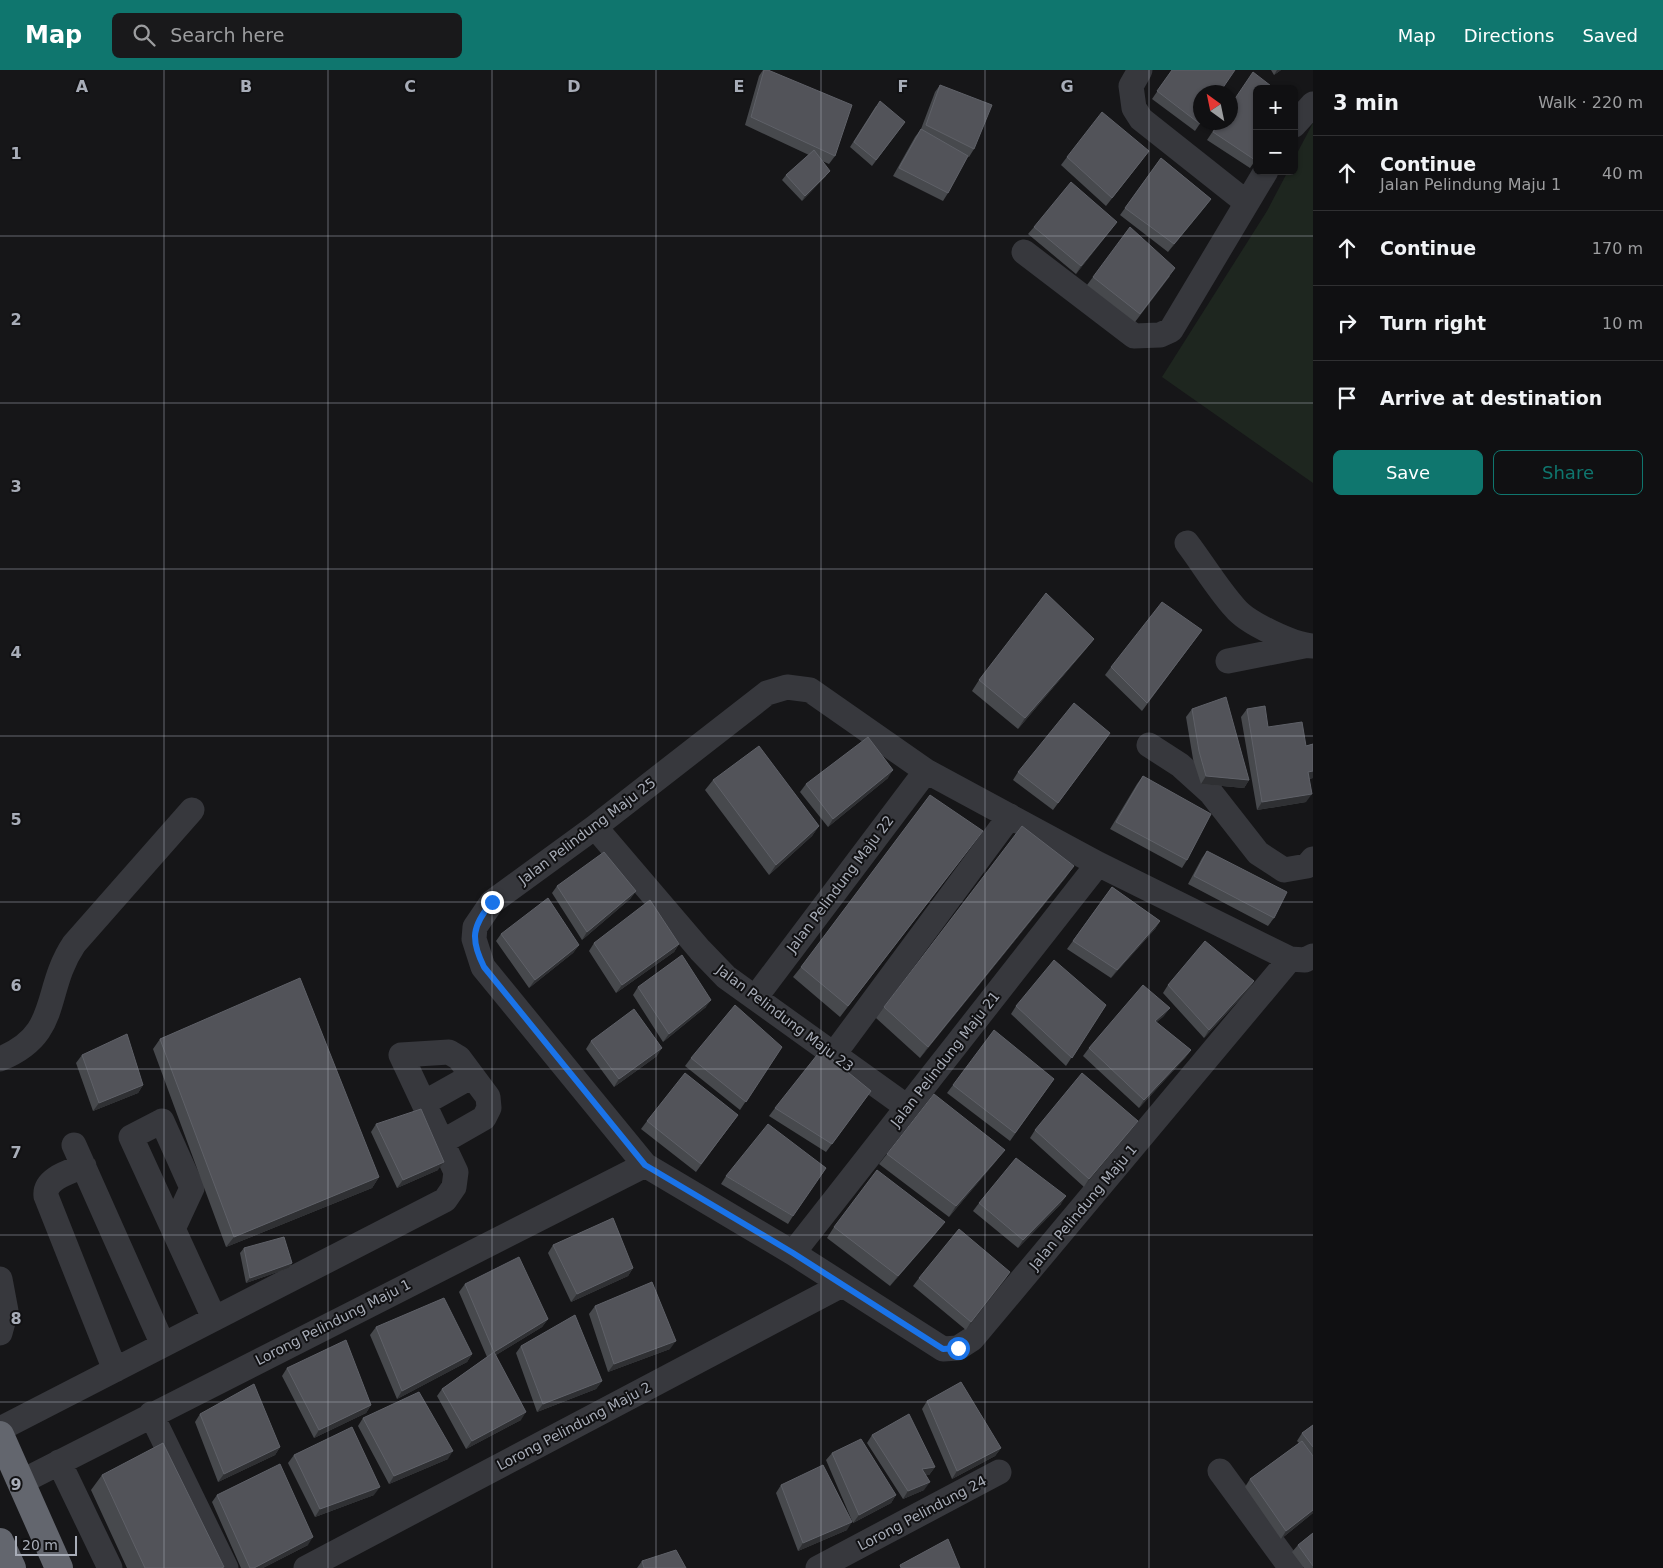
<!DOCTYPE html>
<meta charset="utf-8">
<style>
:root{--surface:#101012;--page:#19191b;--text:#f1f3f6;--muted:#9c9d9f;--line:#303032;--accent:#0f766e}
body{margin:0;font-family:"DejaVu Sans",sans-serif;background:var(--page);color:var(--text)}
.controls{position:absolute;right:15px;top:15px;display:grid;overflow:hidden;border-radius:8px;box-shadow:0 1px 4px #0004}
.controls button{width:45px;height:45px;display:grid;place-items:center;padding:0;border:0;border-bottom:1px solid var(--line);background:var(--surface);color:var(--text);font:25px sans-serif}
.compass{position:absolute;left:1193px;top:15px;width:45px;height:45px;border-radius:50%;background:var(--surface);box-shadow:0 1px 4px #0004;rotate:327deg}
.scale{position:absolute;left:15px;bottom:12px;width:62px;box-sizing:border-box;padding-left:5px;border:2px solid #a8adb8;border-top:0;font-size:14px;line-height:18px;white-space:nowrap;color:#a8adb8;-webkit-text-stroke:4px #111113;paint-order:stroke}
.stop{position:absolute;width:15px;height:15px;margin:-11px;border:4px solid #1a73e8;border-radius:50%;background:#fff}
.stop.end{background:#1a73e8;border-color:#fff;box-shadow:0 1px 5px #0008}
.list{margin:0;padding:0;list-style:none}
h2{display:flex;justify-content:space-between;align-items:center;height:65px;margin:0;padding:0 20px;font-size:21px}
h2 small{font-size:16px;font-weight:400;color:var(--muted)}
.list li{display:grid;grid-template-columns:32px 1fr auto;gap:15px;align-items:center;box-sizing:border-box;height:75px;padding:0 20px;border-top:1px solid var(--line)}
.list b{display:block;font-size:19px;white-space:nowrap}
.list p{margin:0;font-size:16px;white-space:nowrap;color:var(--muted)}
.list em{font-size:16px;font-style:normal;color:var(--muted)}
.actions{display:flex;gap:10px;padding:15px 20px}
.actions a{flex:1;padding:11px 0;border:1px solid var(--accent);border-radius:8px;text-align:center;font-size:18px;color:var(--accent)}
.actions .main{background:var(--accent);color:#fff}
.icon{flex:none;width:28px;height:28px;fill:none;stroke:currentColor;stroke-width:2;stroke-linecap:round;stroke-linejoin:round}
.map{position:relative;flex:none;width:1313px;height:1498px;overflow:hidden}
header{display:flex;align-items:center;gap:30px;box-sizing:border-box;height:70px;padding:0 25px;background:var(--accent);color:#fff}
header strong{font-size:24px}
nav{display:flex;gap:28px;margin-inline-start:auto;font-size:18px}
.search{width:350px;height:45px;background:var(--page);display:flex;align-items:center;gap:12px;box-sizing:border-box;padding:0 18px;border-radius:8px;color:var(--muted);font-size:19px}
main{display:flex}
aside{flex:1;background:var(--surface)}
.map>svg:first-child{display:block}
.green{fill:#1e261f}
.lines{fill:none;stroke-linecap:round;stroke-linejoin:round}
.minor{stroke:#37383d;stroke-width:25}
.highway{stroke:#63666e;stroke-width:28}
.wall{fill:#47494d}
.shaded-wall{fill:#2f3033}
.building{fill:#525359;stroke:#5f6168}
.route{stroke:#1a73e8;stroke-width:6}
.grid{fill:none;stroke:#a8adb8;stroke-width:1;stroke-opacity:0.55}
.labels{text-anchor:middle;stroke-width:4;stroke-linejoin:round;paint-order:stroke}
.street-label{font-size:14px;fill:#a8adb8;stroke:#111113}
.grid-label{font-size:16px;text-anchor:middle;font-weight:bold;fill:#a8adb8;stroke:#111113;stroke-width:4;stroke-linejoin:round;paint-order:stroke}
</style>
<header>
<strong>Map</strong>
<div class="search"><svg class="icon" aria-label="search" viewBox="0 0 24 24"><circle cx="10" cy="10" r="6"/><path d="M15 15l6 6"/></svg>Search here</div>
<nav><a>Map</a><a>Directions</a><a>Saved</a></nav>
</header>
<main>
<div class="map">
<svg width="1313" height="1498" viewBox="0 0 1313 1498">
<rect width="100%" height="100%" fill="#161618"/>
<path class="green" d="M1313 53V413L1162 307 1267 141 1288 101H1294V89Z"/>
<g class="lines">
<path class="minor" d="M1140 0 1131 16 1134 38 1141 49 1247 133
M1294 55 1313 34
M1024 182 1134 266 1160 265 1171 260 1266 101
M1187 473C1203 494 1217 518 1235 538 1247 553 1294 575 1313 576
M1228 591 1304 576
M1149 675 1180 695 1211 723 1258 783 1284 800 1307 796 1313 789
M595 757 700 880 726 907 907 1037
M1290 889 972 1269 958 1278 943 1279 793 1183 645 1095 483 897 474 869 475 857 492 832 595 757 767 623 787 617 810 620 926 701 1098 794 1290 889 1305 890 1313 886
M755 928 926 701
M834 984 1010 746
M0 989C62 964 42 922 74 874L192 740
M424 1033 472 1006
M74 1075 163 1275
M84 1096C70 1102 44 1108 46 1126L115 1300
M173 1159 192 1118 162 1051 131 1067 214 1248
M793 1183 1098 794
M0 1209 6 1241 0 1263
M151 1344 226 1498
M0 1359 445 1130 454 1117 456 1102 401 985 449 982 459 988 488 1027 489 1038 484 1048 442 1072
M59 1392 110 1498
M1220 1401 1291 1498
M21 1412 645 1095
M306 1498 842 1215
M818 1498 999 1402"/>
<path class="highway" d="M0 1365 59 1498
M0 1472 12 1498"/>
</g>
<path class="wall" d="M763 0H768L835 86 829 94 822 91 826 106 802 131 782 110 786 105 809 85 745 55 759 6Z
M1172 0 1201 52 1195 61 1152 29Z
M1271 0H1281L1274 5Z
M940 15 974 79 969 87 967 86 948 123 943 131 893 106 915 67 921 59 935 22Z
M876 36 905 52 872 96 850 77Z
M1219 52 1257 88 1250 98 1207 70Z
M1067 87 1143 89 1106 136 1061 95Z
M1161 88 1211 129 1205 137 1168 182 1120 145Z
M1117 152 1076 204 1028 164 1034 157Z
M1170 206 1135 252 1087 215 1093 207Z
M1202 560 1142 641 1105 605 1111 597Z
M1094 569 1086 579 1018 659 972 621 979 610Z
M1192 639 1249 710 1244 718 1201 714 1193 689 1186 647Z
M1247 639 1268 657 1306 676 1313 674V708L1309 709 1306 732 1257 740 1241 647Z
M1110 663 1053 740 1013 710 1018 702Z
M1143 706 1187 790 1182 798 1110 759 1137 714Z
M888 708 828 757 800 722 806 714Z
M713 710 819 756 812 766 769 805 705 720Z
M975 771 840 947 793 907 801 897Z
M1207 781 1274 848 1268 856 1188 814 1202 788Z
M1067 806 920 988 876 948 884 937Z
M557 816 636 821 630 829 582 870 552 823Z
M1112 817 1160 851 1155 859 1111 908 1067 879Z
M501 864 579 875 573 883 529 918 496 871Z
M594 873 679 874 674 882 616 923 589 881Z
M1254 911 1249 919 1204 968 1163 923 1168 915Z
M638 917 706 937 663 972 633 925Z
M1106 935 1066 996 1011 944 1016 936Z
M1164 946 1156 952 1191 980 1185 988 1139 1038 1083 986 1089 978Z
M160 969 379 1107 372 1118 226 1177 153 979Z
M591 971 657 986 614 1017 586 979Z
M782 977 740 1040 685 996 691 988Z
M82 985 143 1015 138 1023 93 1041 76 993Z
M1054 1009 1010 1071 947 1023 953 1015Z
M871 1021 826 1082 769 1046 775 1038Z
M738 1045 696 1102 641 1059 647 1051Z
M376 1054 438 1100 397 1118 371 1062Z
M1132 1059 1084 1117 1030 1068 1035 1060Z
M887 1084 997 1090 949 1147 879 1094Z
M726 1106 793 1146 788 1154 721 1114Z
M979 1133 1061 1134 1018 1178 973 1141Z
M834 1157 937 1162 890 1216 827 1168Z
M553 1175 633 1198 628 1206 571 1232 548 1183Z
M244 1178 292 1193 289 1198 246 1213 240 1183Z
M1010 1202 966 1260 913 1216 919 1208Z
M465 1214 548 1249 542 1257 496 1285 521 1350 466 1379 437 1326 442 1319 487 1287 459 1222Z
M595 1236 670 1279 608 1302 589 1244Z
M376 1257 472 1284 467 1292 397 1329 370 1265Z
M521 1276 602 1311 596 1319 537 1342 516 1283Z
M287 1298 371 1335 366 1343 314 1368 282 1306Z
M927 1331 1001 1378 995 1386 952 1409 922 1339Z
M200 1344 280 1377 275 1385 218 1412 195 1352Z
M363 1348 448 1389 389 1414 358 1356Z
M1313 1355V1443L1281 1469 1245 1417 1250 1409 1299 1373 1297 1371 1302 1363Z
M872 1365 935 1397 929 1405H926L924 1420 903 1429 867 1373Z
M832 1383 896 1425 891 1433 853 1453 826 1390Z
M294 1385 374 1425 315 1447 288 1393Z
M102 1405 223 1498H127L91 1420Z
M781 1415 847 1460 798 1481 776 1423Z
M217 1425 308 1475 263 1498H241L212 1432Z
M1313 1463V1498H1304L1292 1482 1298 1475Z
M642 1491 686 1498H637Z"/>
<path class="shaded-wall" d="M1277 0H1281L1274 5Z
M830 101 826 106 802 131 805 126Z
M1211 129 1205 137 1168 182 1174 174Z
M1117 152 1111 160 1076 204 1081 196Z
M1094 569 1086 579 1018 659 1025 648Z
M893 700 888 708 828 757 833 749Z
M1313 701V708L1303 710 1308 702Z
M1206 706 1249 710 1244 718 1201 714Z
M1312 724 1306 732 1257 740 1262 732Z
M819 756 812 766 769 805 776 795Z
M1074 796 1067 806 920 988 928 977Z
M636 821 630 829 582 870 587 862Z
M1160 851 1155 859 1111 908 1117 900Z
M679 874 674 882 616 923 622 915Z
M579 875 573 883 529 918 535 910Z
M1254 911 1249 919 1204 968 1209 960Z
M711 930 706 937 663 972 669 964Z
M1170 938 1164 946 1149 959 1155 951Z
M662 978 657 986 614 1017 619 1009Z
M1191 980 1185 988 1139 1038 1144 1030Z
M143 1015 138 1023 93 1041 99 1033Z
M1138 1051 1132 1059 1084 1117 1089 1109Z
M1005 1080 997 1090 949 1147 956 1136Z
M444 1092 438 1100 397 1118 403 1110Z
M379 1107 372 1118 226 1177 234 1167Z
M1066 1126 1061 1134 1018 1178 1023 1170Z
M945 1152 937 1162 890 1216 898 1206Z
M292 1193 289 1198 246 1213 250 1208Z
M633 1198 628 1206 571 1232 577 1224Z
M1010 1202 1005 1210 966 1260 971 1252Z
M548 1249 542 1257 488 1290 494 1282Z
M676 1271 670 1279 608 1302 614 1294Z
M472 1284 467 1292 397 1329 402 1321Z
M602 1311 596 1319 537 1342 543 1334Z
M371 1335 366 1343 314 1368 319 1360Z
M526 1342 521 1350 466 1379 472 1371Z
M280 1377 275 1385 218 1412 224 1404Z
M1001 1378 995 1386 952 1409 957 1401Z
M453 1381 448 1389 389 1414 394 1406Z
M935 1397 929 1405 917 1406 922 1399Z
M930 1412 924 1420 903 1429 908 1421Z
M380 1417 374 1425 315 1447 320 1439Z
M896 1425 891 1433 853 1453 859 1445Z
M1313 1440V1443L1281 1469 1286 1461Z
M852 1452 847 1460 798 1481 803 1473Z
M313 1467 308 1475 263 1498H254Z"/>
<path class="building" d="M764 0H768L852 35 835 86 751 47Z
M1172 0H1235L1220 22H1200V52H1201L1200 54 1157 21Z
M1253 2 1275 19H1257V88L1255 90 1213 62 1219 52H1230V36Z
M940 15 992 35 974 79 926 55Z
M880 31 905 52 876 90 854 72Z
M1102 42 1149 81 1112 128 1067 87Z
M921 59 968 86 948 123 899 98Z
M814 80 830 101 805 126 786 105Z
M1161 88 1211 129 1174 174 1125 138Z
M1071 112 1117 152 1081 196 1034 157Z
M1130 157 1175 198 1140 244 1093 207Z
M1046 523 1094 569 1025 648 979 610Z
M1162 532 1202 560 1147 633 1111 597Z
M1226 627 1249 710 1206 706 1199 681 1192 639Z
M1074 633 1110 663 1058 733 1018 702Z
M1265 636 1268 657 1302 652 1306 676 1313 674V701L1308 702 1312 724 1262 732 1247 639Z
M868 667 893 700 833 749 806 714Z
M759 676 819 756 776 795 713 710Z
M1143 706 1211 744 1187 790 1116 752Z
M930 725 983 761 848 936 801 897Z
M1022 756 1074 796 928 977 884 937Z
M1207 781 1287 822 1274 848 1194 806Z
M604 782 636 821 587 862 557 816Z
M1112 817 1160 851 1117 900 1073 871Z
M548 828 579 875 535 910 501 864Z
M650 830 679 874 622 915 594 873Z
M1205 871 1254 911 1209 960 1168 915Z
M682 885 711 930 669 964 638 917Z
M1054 890 1106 935 1072 988 1016 936Z
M300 908 379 1107 234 1167 160 969Z
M1143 915 1170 938 1155 951 1191 980 1144 1030 1089 978Z
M735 935 782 977 746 1032 691 988Z
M634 939 662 978 619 1009 591 971Z
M994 960 1054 1009 1015 1063 953 1015Z
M127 964 143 1015 99 1033 82 985Z
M821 980 871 1021 832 1074 775 1038Z
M685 1003 738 1045 701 1094 647 1051Z
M1082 1003 1138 1051 1089 1109 1035 1060Z
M934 1024 1005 1080 956 1136 887 1084Z
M421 1039 444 1092 403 1110 376 1054Z
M768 1054 826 1098 793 1146 726 1106Z
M1016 1088 1066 1126 1023 1170 979 1133Z
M877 1100 945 1152 898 1206 834 1157Z
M613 1148 633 1198 577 1224 553 1175Z
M959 1159 1010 1202 971 1252 919 1208Z
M284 1167 292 1193 250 1208 244 1178Z
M519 1187 548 1249 494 1282 526 1342 472 1371 442 1319 494 1282 465 1214Z
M652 1212 676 1271 614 1294 595 1236Z
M444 1228 472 1284 402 1321 376 1257Z
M575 1245 602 1311 543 1334 521 1276Z
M346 1270 371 1335 319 1360 287 1298Z
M961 1312 1001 1378 957 1401 927 1331Z
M254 1314 280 1377 224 1404 200 1344Z
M419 1322 453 1381 394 1406 363 1348Z
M909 1344 935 1397 922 1399 930 1412 908 1421 872 1365Z
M1313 1355V1377L1302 1363Z
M352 1357 380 1417 320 1439 294 1385Z
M861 1369 896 1425 859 1445 832 1383Z
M1302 1371 1313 1386V1440L1286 1461 1250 1409Z
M163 1373 224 1497 221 1498H145L102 1405Z
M280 1394 313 1467 254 1498H250L217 1425Z
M823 1395 852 1452 803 1473 781 1415Z
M1313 1463V1496L1298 1475Z
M948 1469 960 1498H901L900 1495Z
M676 1480 686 1498H644L642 1491Z"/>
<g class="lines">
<path class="route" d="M492 832C472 856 470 869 484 897L645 1095 793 1183 943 1279 958 1278"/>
</g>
<path class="grid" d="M164 0V1498M328 0V1498M492 0V1498M656 0V1498M821 0V1498M985 0V1498M1149 0V1498M0 166H1313M0 333H1313M0 499H1313M0 666H1313M0 832H1313M0 999H1313M0 1165H1313M0 1332H1313"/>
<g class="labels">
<g class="street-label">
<text transform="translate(587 761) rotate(-37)" y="5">Jalan Pelindung Maju 25</text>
<text transform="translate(840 814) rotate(-53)" y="5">Jalan Pelindung Maju 22</text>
<text transform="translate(785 948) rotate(37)" y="5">Jalan Pelindung Maju 23</text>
<text transform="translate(945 989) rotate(-52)" y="5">Jalan Pelindung Maju 21</text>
<text transform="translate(1083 1137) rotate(-50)" y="5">Jalan Pelindung Maju 1</text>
<text transform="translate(333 1252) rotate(-27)" y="5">Lorong Pelindung Maju 1</text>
<text transform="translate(574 1356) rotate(-28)" y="5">Lorong Pelindung Maju 2</text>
<text transform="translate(922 1443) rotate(-28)" y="5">Lorong Pelindung 24</text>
</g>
</g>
<g class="grid-label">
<text x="82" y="22">A</text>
<text x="246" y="22">B</text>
<text x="410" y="22">C</text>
<text x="574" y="22">D</text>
<text x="739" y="22">E</text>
<text x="903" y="22">F</text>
<text x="1067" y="22">G</text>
<text x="16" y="89">1</text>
<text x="16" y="255">2</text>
<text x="16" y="422">3</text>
<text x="16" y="588">4</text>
<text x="16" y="755">5</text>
<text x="16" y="921">6</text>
<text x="16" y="1088">7</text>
<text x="16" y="1254">8</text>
<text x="16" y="1420">9</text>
</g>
</svg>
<div class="controls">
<button>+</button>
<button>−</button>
</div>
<svg class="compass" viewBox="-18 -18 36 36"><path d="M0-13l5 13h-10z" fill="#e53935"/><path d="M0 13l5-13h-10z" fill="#9c9d9f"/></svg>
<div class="scale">20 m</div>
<div class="stop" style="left:958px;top:1278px"></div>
<div class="stop end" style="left:492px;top:832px"></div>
</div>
<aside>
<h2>3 min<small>Walk · 220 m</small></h2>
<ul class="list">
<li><svg class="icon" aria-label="ahead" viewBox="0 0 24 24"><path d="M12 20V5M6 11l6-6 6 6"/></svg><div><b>Continue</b><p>Jalan Pelindung Maju 1</p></div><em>40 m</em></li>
<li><svg class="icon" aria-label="ahead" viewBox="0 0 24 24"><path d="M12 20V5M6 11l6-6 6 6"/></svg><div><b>Continue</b></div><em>170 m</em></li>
<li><svg class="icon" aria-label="right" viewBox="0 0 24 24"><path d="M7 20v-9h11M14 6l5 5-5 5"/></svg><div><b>Turn right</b></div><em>10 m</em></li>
<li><svg class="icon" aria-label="arrive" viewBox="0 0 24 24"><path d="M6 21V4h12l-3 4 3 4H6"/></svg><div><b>Arrive at destination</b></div></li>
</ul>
<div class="actions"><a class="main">Save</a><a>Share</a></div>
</aside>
</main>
